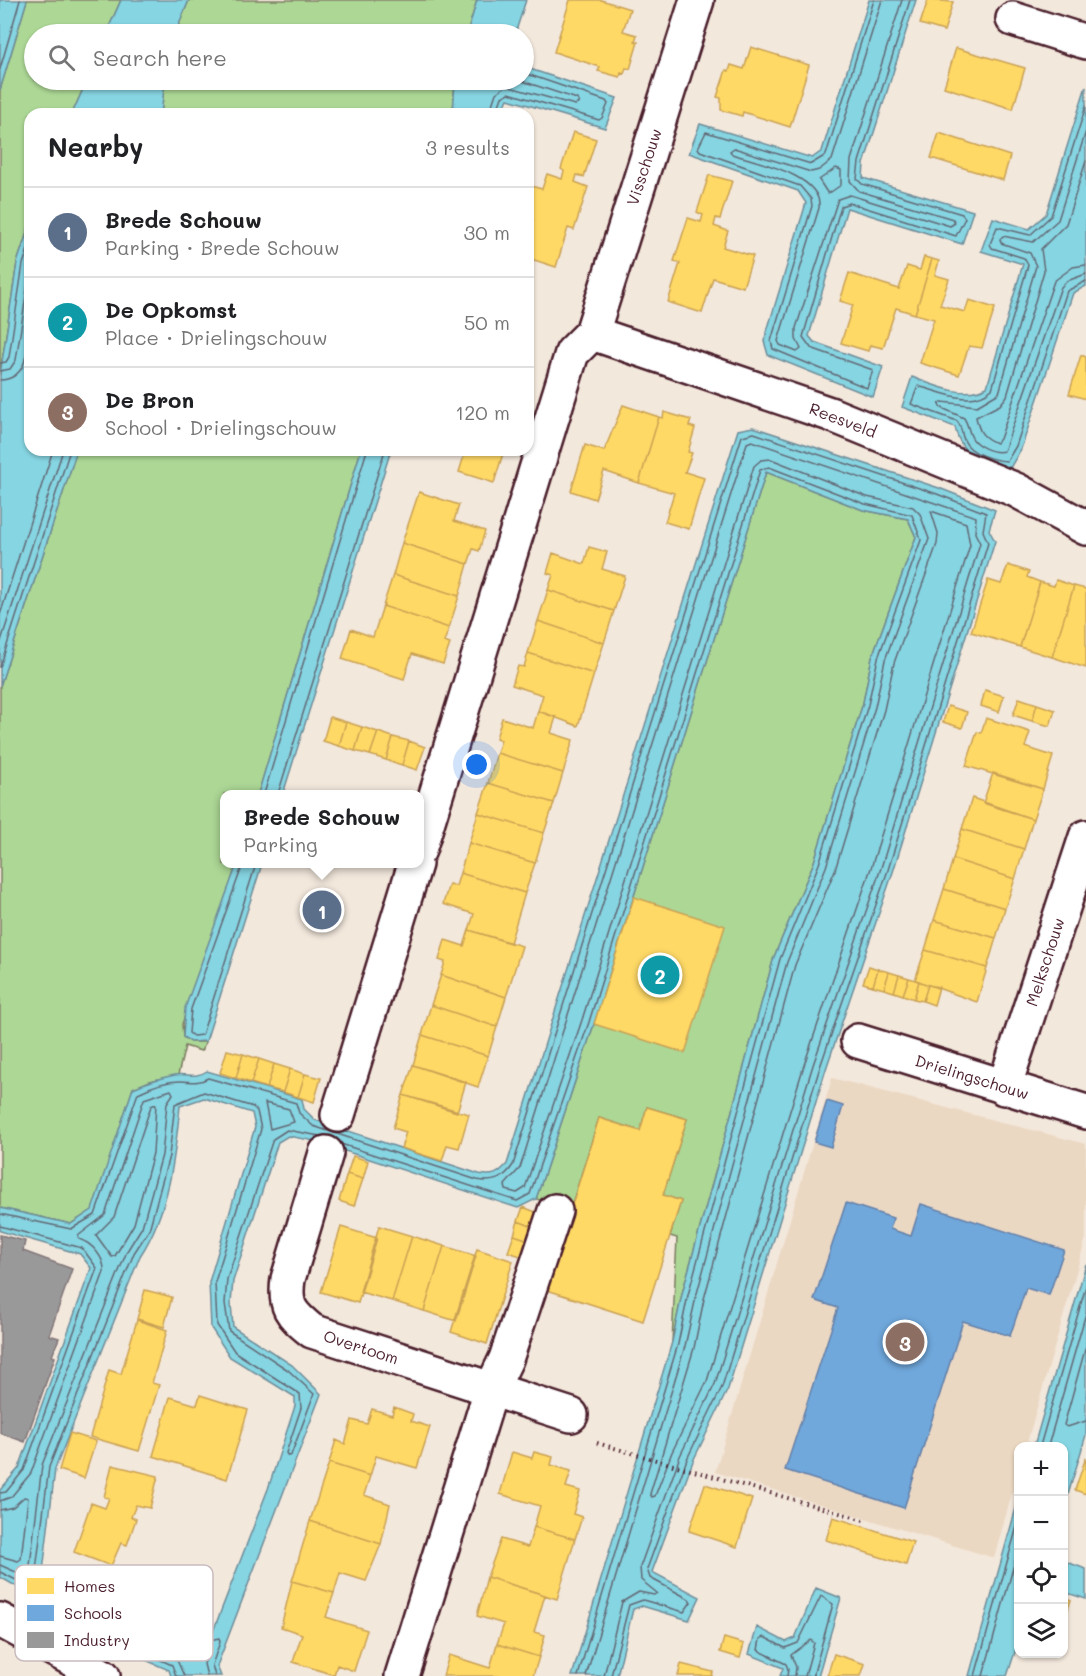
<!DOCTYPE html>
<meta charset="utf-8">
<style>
:root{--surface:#fff;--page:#f6f6f6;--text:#202124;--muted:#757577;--line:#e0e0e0;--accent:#0b8043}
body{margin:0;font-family:Mali,sans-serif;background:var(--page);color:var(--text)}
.controls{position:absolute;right:18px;bottom:18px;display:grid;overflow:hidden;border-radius:12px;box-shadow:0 2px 4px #0004}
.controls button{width:54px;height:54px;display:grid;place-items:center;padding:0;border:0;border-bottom:2px solid var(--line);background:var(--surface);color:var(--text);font:30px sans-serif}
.you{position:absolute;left:477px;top:765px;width:21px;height:21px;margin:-15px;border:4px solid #fff;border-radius:50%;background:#1a73e8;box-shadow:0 0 0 9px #1a73e833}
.badge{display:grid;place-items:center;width:39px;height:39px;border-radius:50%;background:var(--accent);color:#fff;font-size:20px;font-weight:700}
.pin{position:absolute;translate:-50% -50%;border:3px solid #fff;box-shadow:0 2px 6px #0006}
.popup{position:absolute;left:220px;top:790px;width:204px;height:78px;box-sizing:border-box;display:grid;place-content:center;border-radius:12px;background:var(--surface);filter:drop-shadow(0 2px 4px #0005);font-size:20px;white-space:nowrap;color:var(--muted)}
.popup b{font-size:22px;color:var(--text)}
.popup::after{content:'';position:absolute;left:50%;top:100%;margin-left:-12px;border:12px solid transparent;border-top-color:var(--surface)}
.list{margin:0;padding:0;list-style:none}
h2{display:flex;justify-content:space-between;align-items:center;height:78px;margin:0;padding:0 24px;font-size:26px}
h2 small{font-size:20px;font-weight:400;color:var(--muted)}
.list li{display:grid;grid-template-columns:39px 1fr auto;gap:18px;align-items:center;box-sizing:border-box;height:90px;padding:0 24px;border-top:2px solid var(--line)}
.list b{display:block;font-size:22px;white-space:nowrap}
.list p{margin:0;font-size:20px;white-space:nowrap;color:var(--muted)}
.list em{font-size:20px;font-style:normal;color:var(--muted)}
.icon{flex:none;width:33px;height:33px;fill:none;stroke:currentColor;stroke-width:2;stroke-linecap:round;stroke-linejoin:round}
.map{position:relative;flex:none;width:1086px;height:1676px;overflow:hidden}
.search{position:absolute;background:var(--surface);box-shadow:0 2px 4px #0004;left:24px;top:24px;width:510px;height:66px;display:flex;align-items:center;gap:15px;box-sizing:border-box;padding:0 21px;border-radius:33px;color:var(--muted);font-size:22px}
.panel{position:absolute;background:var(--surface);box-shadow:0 2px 4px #0004;left:24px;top:108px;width:510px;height:348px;border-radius:18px}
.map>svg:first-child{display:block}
.built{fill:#ebd8c3}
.green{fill:#acd795;stroke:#7b7b60;stroke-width:1.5}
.water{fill:#86d5e2;stroke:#6e8c99;stroke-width:1.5}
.homes{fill:#ffd966;stroke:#c9a154;stroke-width:1.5}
.schools{fill:#6fa8dc;stroke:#647fa7;stroke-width:1.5}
.industry{fill:#999;stroke:#817478;stroke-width:1.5}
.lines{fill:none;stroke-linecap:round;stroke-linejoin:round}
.shore{stroke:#626874;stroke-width:1.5}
.minor-casing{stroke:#4a1f2b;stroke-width:38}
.path{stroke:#4a1f2b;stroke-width:4;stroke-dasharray:1.5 4.5;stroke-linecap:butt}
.minor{stroke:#fff;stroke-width:33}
.labels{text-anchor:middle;stroke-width:6;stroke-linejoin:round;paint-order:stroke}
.street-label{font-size:16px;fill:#4a1f2b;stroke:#fff}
.key{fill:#fff;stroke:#c9bcbf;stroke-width:1.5}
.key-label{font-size:16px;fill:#4a1f2b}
</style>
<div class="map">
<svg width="1086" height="1676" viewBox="0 0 1086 1676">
<rect width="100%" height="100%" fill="#f3e8dc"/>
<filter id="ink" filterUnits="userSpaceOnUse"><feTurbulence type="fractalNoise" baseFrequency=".0167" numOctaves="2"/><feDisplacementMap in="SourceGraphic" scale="12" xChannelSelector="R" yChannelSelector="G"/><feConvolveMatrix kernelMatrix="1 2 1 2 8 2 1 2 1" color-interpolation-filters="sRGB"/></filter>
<g filter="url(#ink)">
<path class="built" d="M832 1078 1086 1144V1238L1026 1446H1018V1472L994 1558 715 1472Z"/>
<path class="green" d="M27 0H121L106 34H34V80H87L72 114H30V224L17 263 0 375V90Z
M189 0H477L467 34H175Z
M165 80H455L453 114H161Z
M77 450H361L258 794H224V864H237L182 1024 183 1037 191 1042H206L201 1051 185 1046 178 1075 150 1081 133 1088 93 1210 71 1224 0 1208V686Z
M766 472 863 510 908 519 916 537 872 657 863 703 814 862 774 957 682 1294 672 1342 677 1238 670 1236 681 1201 663 1195 687 1119 647 1107 640 1131 599 1118 571 1207 536 1199 594 1024Z"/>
<path class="water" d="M0 0H27L0 90Z
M121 0H189L175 34H106Z
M477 0H526L515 34H467Z
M869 0H916L864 164 863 178 973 211 962 244 847 208 809 336 814 342 883 367 873 397 768 355 764 341 806 203 798 191 689 153 700 124 812 158 822 151Z
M524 67 617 98 605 128 508 99 501 114H453L455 80H524Z
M87 80H165L161 114H72Z
M1086 86V286L1073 293 1021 449 1010 468C980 463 962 458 955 427L902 407 912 377C936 386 964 399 987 387L1023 264 981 251 993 218 1029 229 1046 214Z
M30 224V450H77L0 686V375L17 263Z
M753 427 939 488 995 510 989 530 995 541 893 872 826 1069 728 1389 693 1461 652 1572 700 1597 689 1620 642 1606 633 1609 617 1676H572L672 1342 682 1294 774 957 814 862 863 703 872 657 916 537 908 519 863 510 766 472 594 1024 536 1199 518 1208 315 1141 288 1136 278 1142 233 1281 231 1303 233 1327 292 1365 321 1394 217 1666 221 1676H171L169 1670 134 1655 52 1607 60 1590 212 1634 268 1489 295 1406V1397L230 1357 211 1328 209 1282 255 1127 252 1113 204 1098 180 1106C175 1157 169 1212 140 1256L55 1469 42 1580 36 1598 0 1577V1490L19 1468 91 1268 80 1254 0 1231V1208L71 1224 92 1210 133 1088C147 1082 160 1078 175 1075 188 1073 195 1079 207 1071L302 1099 304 1109 315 1120 479 1174C493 1177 498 1174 507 1164L738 430Z
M361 450H391L283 794H258Z
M237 864H262L206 1041 191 1042 183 1037 185 1008Z
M1086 1264V1435L1064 1508V1446H1034Z
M1018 1501V1643L1007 1676H969Z
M1064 1561 1086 1569V1599L1064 1592Z
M816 1588 841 1598 818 1676H780L783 1668 749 1654 757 1627 786 1642 795 1638Z"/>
<path class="homes" d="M570 0H601L630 9 623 31 637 35 635 41 638 42 630 69 626 68 624 74 621 73 620 77 598 71 600 67 554 52Z
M928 0 953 2 944 31 920 24Z
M751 47 809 65 790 127 743 112 742 116 721 110V98L717 97 726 70 729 71 731 65 744 69Z
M956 48 1025 68 1013 109 944 87Z
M573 132 596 139 584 177 577 175 575 182 588 187 574 230 568 228 556 267 528 258V235L533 220 528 219V185L542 189 547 174 562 179 564 171 561 169Z
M939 133 1010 156 1003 180 931 158Z
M709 175 732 181 720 219 716 218 714 226 728 231 723 247 753 256 743 287 713 278 702 313 668 302 680 263 674 261 688 218 701 222 703 215 697 212Z
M924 257 932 259 915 314 896 308 883 348 870 345 868 351 841 343 853 305 840 301 849 273 899 289 907 266 920 270Z
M932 259 939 261 935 275 949 279 940 305 965 312 969 300 995 308 982 348 969 346 959 375 920 363 934 319 915 314Z
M1081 355 1086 357V399L1069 394Z
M623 405 659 417 639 483 604 471 595 499 571 491 585 445 604 451Z
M664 412 691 420 689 426 695 428 688 452 692 453 685 472 704 478 689 529 665 522 674 493 639 483 659 417 663 418Z
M446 450H504L494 483 459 472 464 456Z
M419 492 459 505 454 521 485 531 479 551 473 549 468 564 402 543Z
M402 543 468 564 459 596 393 575Z
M589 547 607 552 602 569 625 576 614 611 548 590 553 575 547 573 553 553 584 564Z
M1008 565 1029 572 1027 577 1040 582 1020 647 971 632 988 580 1001 584Z
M393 575 459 596 449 628 383 606Z
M1056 580 1074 586 1052 657 1020 647 1040 582 1054 586Z
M1074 586 1086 589V668L1052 657Z
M548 590 614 611 604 643 538 621Z
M383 606 449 628 444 642 450 644 443 664 412 654 404 679 342 659 351 629 373 637Z
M538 621 604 643 594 674 528 653Z
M528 653 594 674 578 726 538 711 543 695 512 685 518 666 524 667Z
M985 690 1004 696 999 712 981 706Z
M1019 698 1037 704 1032 721 1013 715Z
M1037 704 1055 710 1050 726 1032 721Z
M948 706 967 712 962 728 943 722Z
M538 711 556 717 551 733 573 740 563 773 497 753 501 740 496 738 502 718 533 728Z
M330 717 346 722 339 746 323 741Z
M986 718 1030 732 1025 747 1053 756 1043 789 966 766 977 732 981 733Z
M346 722 362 727 355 751 339 746Z
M362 727 378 732 370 755 355 751Z
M378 732 393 737 386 760 370 755Z
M393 737 409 741 402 765 386 760Z
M409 741 425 747 417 770 402 765Z
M497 753 563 773 554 803 488 783Z
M993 773 1043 789 1033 819 983 803Z
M488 783 554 803 544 833 478 813Z
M972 798 1033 819 1024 849 962 829Z
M478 813 544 833 535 863 469 843Z
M962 829 1024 849 1015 879 953 859Z
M469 843 535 863 525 893 460 873Z
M953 859 1015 879 1005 908 944 889Z
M460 873 525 893 510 943 469 930 474 914 443 904 449 884 456 886Z
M944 889 1005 908 996 938 934 920Z
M634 897 725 926 685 1053 594 1024Z
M934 920 996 938 987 968 925 950Z
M469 930 522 946 506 997 441 975 445 962 439 960 445 940 464 946Z
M925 950 987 968 977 1002 915 980Z
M869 966 878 969 873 986 863 983Z
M878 969 889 972 884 989 873 986Z
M889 972 899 975 894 992 884 989Z
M441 975 506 997 497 1027 431 1005Z
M899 975 909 978 903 995 894 992Z
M909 978 919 981 914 999 903 995Z
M919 981 928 985 923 1001 914 999Z
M928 985 939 987 934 1005 923 1001Z
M431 1005 497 1027 488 1056 422 1035Z
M422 1035 488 1056 478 1087 413 1065Z
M227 1050 243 1054 236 1078 220 1073Z
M243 1054 259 1059 251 1083 236 1078Z
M259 1059 274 1064 267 1088 251 1083Z
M274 1064 290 1069 283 1092 267 1088Z
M413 1065 466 1082 457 1112 403 1095Z
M290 1069 305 1074 298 1097 283 1092Z
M305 1074 321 1078 314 1102 298 1097Z
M403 1095 469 1114 459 1148 447 1145 442 1161 401 1148 406 1132 393 1128Z
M647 1107 687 1119 663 1195 681 1201 643 1321 541 1288 560 1243 599 1118 640 1131Z
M353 1156 368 1161 363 1179 347 1174Z
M347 1174 363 1179 354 1206 339 1201Z
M523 1207 538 1213 533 1227 518 1221Z
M518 1221 533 1227 529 1240 514 1235Z
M379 1226 412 1236 392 1301 360 1292Z
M341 1227 377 1238 358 1303 321 1292Z
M514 1235 529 1240 524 1257 508 1252Z
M412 1236 444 1246 424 1311 392 1301Z
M444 1246 476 1256 456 1321 424 1311Z
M477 1249 513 1261 487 1344 451 1332Z
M145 1290 172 1297 164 1327 137 1319Z
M137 1320 167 1330 152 1383 159 1385 139 1451 90 1437 109 1370 121 1374Z
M200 1395 248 1410 227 1479 153 1456 170 1397 197 1405Z
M394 1407 413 1414 411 1421 430 1427 417 1468 376 1456 370 1476 329 1463 336 1440 345 1444 352 1420 367 1424 372 1409 392 1415Z
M70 1433 96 1441 84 1478 59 1470Z
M512 1452 532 1458 534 1452 553 1457 551 1465 571 1471 566 1487 580 1491 573 1514 582 1517 575 1539 534 1527 540 1506 500 1494Z
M1086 1457V1494L1075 1490Z
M329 1463 370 1476 364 1495 390 1504 381 1544 310 1521Z
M112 1465 158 1476 150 1508 136 1505 131 1517 136 1519 127 1545 121 1543 111 1566 74 1552 91 1503 105 1508 109 1498 104 1497Z
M705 1484 752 1499 737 1547 689 1531Z
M833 1517 913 1542 906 1565 826 1540Z
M310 1521 381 1544 366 1581 340 1573 334 1593 292 1581Z
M534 1527 575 1539 557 1599 487 1577 501 1539 528 1547Z
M487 1577 545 1595 534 1632 545 1635 539 1657 497 1644 504 1624 477 1616Z
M292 1581 334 1593 326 1617 367 1630 354 1671 337 1665 334 1675 293 1662 302 1634 281 1627Z
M1064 1597 1071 1600 1064 1621Z
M724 1638 744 1644 740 1658 720 1652Z
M497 1644 539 1657 533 1676H443L449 1655 490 1668Z
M834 1654 865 1664 861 1676H827Z
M681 1664 713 1672 712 1676H678Z"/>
<path class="schools" d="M827 1101 843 1106 831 1147 814 1142Z
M846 1203 893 1218 890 1229 911 1236 921 1204 1064 1250 1049 1295 1026 1288 1010 1336 963 1321 904 1508 785 1470 838 1308 814 1300Z"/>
<path class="industry" d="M0 1235 25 1241 23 1251 72 1269 49 1335 59 1338 52 1356 55 1357 25 1442 0 1433Z"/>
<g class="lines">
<path class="shore" d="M874 0 826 155 811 164 706 132 698 148 700 151 800 186 811 199 812 206 771 341 773 349 867 388 873 370 811 348 803 337 841 206 850 203 956 236 965 218 962 214 862 184 857 179 859 162 910 0
M882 0 832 160 819 170 811 172 734 148 730 151 732 154C756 162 823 175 819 208L778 341 780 345 797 352 801 349 796 339V328L838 199 850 195 950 226 955 223 953 219 859 191 850 181 851 160 902 0
M0 69 20 0
M1086 106 1051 216 1030 235 997 227 990 244 992 248 1024 258 1028 265 992 389C971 408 941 392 918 386L911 404 957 421C962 427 961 433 964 440 970 454 993 460 1007 461L1016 446 1067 291 1086 281
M489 114 496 93 506 86 575 105 579 103 577 99 519 80
M496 114 502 97 509 93 599 120 602 118 608 104 606 101 524 73
M1086 131 1058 220 1033 242 1003 236 1000 239 1001 243 1030 253 1036 266 999 393 977 406 942 402 939 404 940 407 964 418C968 424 968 429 971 436 975 446 994 454 1004 451L1061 287 1067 281 1086 274
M1086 161 1066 224 1041 249 1044 271 1007 396 1000 405 976 417C979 432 982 437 996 443L1000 439 1054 281 1073 267 1086 265
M836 168 841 170V185L828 194 819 180Z
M0 363 6 362 9 357 23 264 30 244
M0 371 10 369 16 360 30 270
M0 380C28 379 27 350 30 329
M931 511 966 523 970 545 872 865 805 1062 707 1381 672 1452 655 1496 652 1497 650 1494 694 1348 704 1299 795 965 835 870 884 710 894 663 937 544 938 533Z
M0 615 53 450
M0 644 63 450
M0 667 70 450
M264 794 367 450
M278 794 385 450
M243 864 191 1009 189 1033 193 1036 202 1035 256 864
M265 1103 289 1109 294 1122 270 1129Z
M156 1104 153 1153 134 1224 115 1256 112 1257 96 1235 114 1217 151 1106Z
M341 1144 517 1201 530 1194 589 1022 760 470 769 467 865 504 912 515 921 540 878 658 868 705 819 864 780 959 688 1295 678 1344 578 1676
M0 1214 71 1229 95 1215 138 1093C150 1087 166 1081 180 1081 192 1081 197 1084 208 1078L296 1103 299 1113 313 1126 477 1180C494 1183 504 1179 513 1165L742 436 754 433 937 494 986 513 983 531 988 543 888 870 820 1067 722 1387 687 1459 647 1569 650 1578 689 1599 691 1602 684 1612 643 1600 629 1605 611 1676
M0 1226 82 1248 97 1268 24 1470 6 1492 0 1493
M1086 1346 1064 1425 1067 1427 1086 1421
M1040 1446 1086 1286
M1048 1446 1086 1313
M0 1501 11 1497 31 1473 104 1272C105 1258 92 1243 79 1239L78 1236 105 1215 144 1099 171 1090 173 1094 167 1103 162 1155 142 1227 127 1251 42 1465 29 1574 25 1576 0 1565
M0 1510 13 1507 24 1497 28 1498 21 1559 18 1561 0 1556
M0 1572 30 1587 34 1586 49 1467 134 1253 149 1230 169 1156 175 1104 204 1092 253 1107 257 1111 261 1129 215 1282 217 1325 235 1352 300 1394 301 1408 286 1453 288 1456 291 1455 314 1394 288 1370 229 1331 225 1303 227 1279 273 1139 287 1130 320 1136
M176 1676 172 1665 136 1649 62 1606V1599L65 1598 210 1640 219 1638 220 1642 212 1665 215 1676
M184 1676 177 1660 107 1624V1620L207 1647 209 1650 204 1664 207 1676
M586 1676 685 1346 696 1297 787 962 826 867 875 707 885 660 929 539 920 514 913 507 867 497 771 459 761 460 754 466 582 1020 525 1188 517 1193 506 1190 505 1185 520 1168 747 443 752 441 976 517 975 533 980 543 881 868 813 1065 715 1384 680 1456 640 1567 641 1580 657 1593 654 1595 639 1592 622 1602 604 1676
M787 1676 788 1669 786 1664 758 1650 760 1639 764 1637 785 1648 798 1643 821 1596 833 1604 813 1676
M795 1676 796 1667 791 1655 811 1640 814 1643 805 1676
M975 1676 1018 1523
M983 1676 1018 1550"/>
<defs>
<path id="minor" d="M1013 19 1086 42
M592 333 830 414 1016 490 1086 528
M419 850 572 353 592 333 697 0
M858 1041 1086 1112
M1004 1088 1086 837
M338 1115 415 864
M326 1153 288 1279C284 1307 291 1314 312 1331L571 1415
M0 1620 103 1676
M402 1676 491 1390 506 1359 555 1211"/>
</defs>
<use href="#minor" class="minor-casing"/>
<path class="path" d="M597 1443 864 1520"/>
<use href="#minor" class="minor"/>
</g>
</g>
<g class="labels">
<g class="street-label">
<text transform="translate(644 167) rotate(-72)" y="6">Visschouw</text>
<text transform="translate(843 420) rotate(21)" y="6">Reesveld</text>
<text transform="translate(1045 962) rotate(-72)" y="6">Melkschouw</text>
<text transform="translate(972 1077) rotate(17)" y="6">Drielingschouw</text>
<text transform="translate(361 1347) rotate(18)" y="6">Overtoom</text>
</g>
</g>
<rect x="15" y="1565" width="198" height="96" rx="9" class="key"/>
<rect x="27" y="1578" width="27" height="16" fill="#ffd966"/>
<rect x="27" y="1605" width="27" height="16" fill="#6fa8dc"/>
<rect x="27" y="1632" width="27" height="16" fill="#999"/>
<g class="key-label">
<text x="64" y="1592">Homes</text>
<text x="64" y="1619">Schools</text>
<text x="64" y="1646">Industry</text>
</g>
</svg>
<div class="controls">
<button>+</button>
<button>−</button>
<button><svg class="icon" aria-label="locate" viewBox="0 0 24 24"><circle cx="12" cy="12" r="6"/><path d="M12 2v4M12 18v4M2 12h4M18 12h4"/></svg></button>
<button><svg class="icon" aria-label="layers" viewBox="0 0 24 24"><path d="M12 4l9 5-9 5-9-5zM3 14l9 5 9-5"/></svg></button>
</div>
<div class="you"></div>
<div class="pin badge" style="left:322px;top:910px;background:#5c6f8a">1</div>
<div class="popup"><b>Brede Schouw</b>Parking</div>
<div class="pin badge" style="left:660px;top:975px;background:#0f9aa8">2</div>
<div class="pin badge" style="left:905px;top:1342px;background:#8d6e63">3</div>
<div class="search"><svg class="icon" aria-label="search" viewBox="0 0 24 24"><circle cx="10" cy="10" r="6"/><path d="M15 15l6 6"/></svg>Search here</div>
<section class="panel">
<h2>Nearby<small>3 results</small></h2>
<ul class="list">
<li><span class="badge" style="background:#5c6f8a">1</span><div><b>Brede Schouw</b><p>Parking · Brede Schouw</p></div><em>30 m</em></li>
<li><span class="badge" style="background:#0f9aa8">2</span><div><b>De Opkomst</b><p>Place · Drielingschouw</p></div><em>50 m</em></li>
<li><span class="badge" style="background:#8d6e63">3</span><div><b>De Bron</b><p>School · Drielingschouw</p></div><em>120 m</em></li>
</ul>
</section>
</div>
